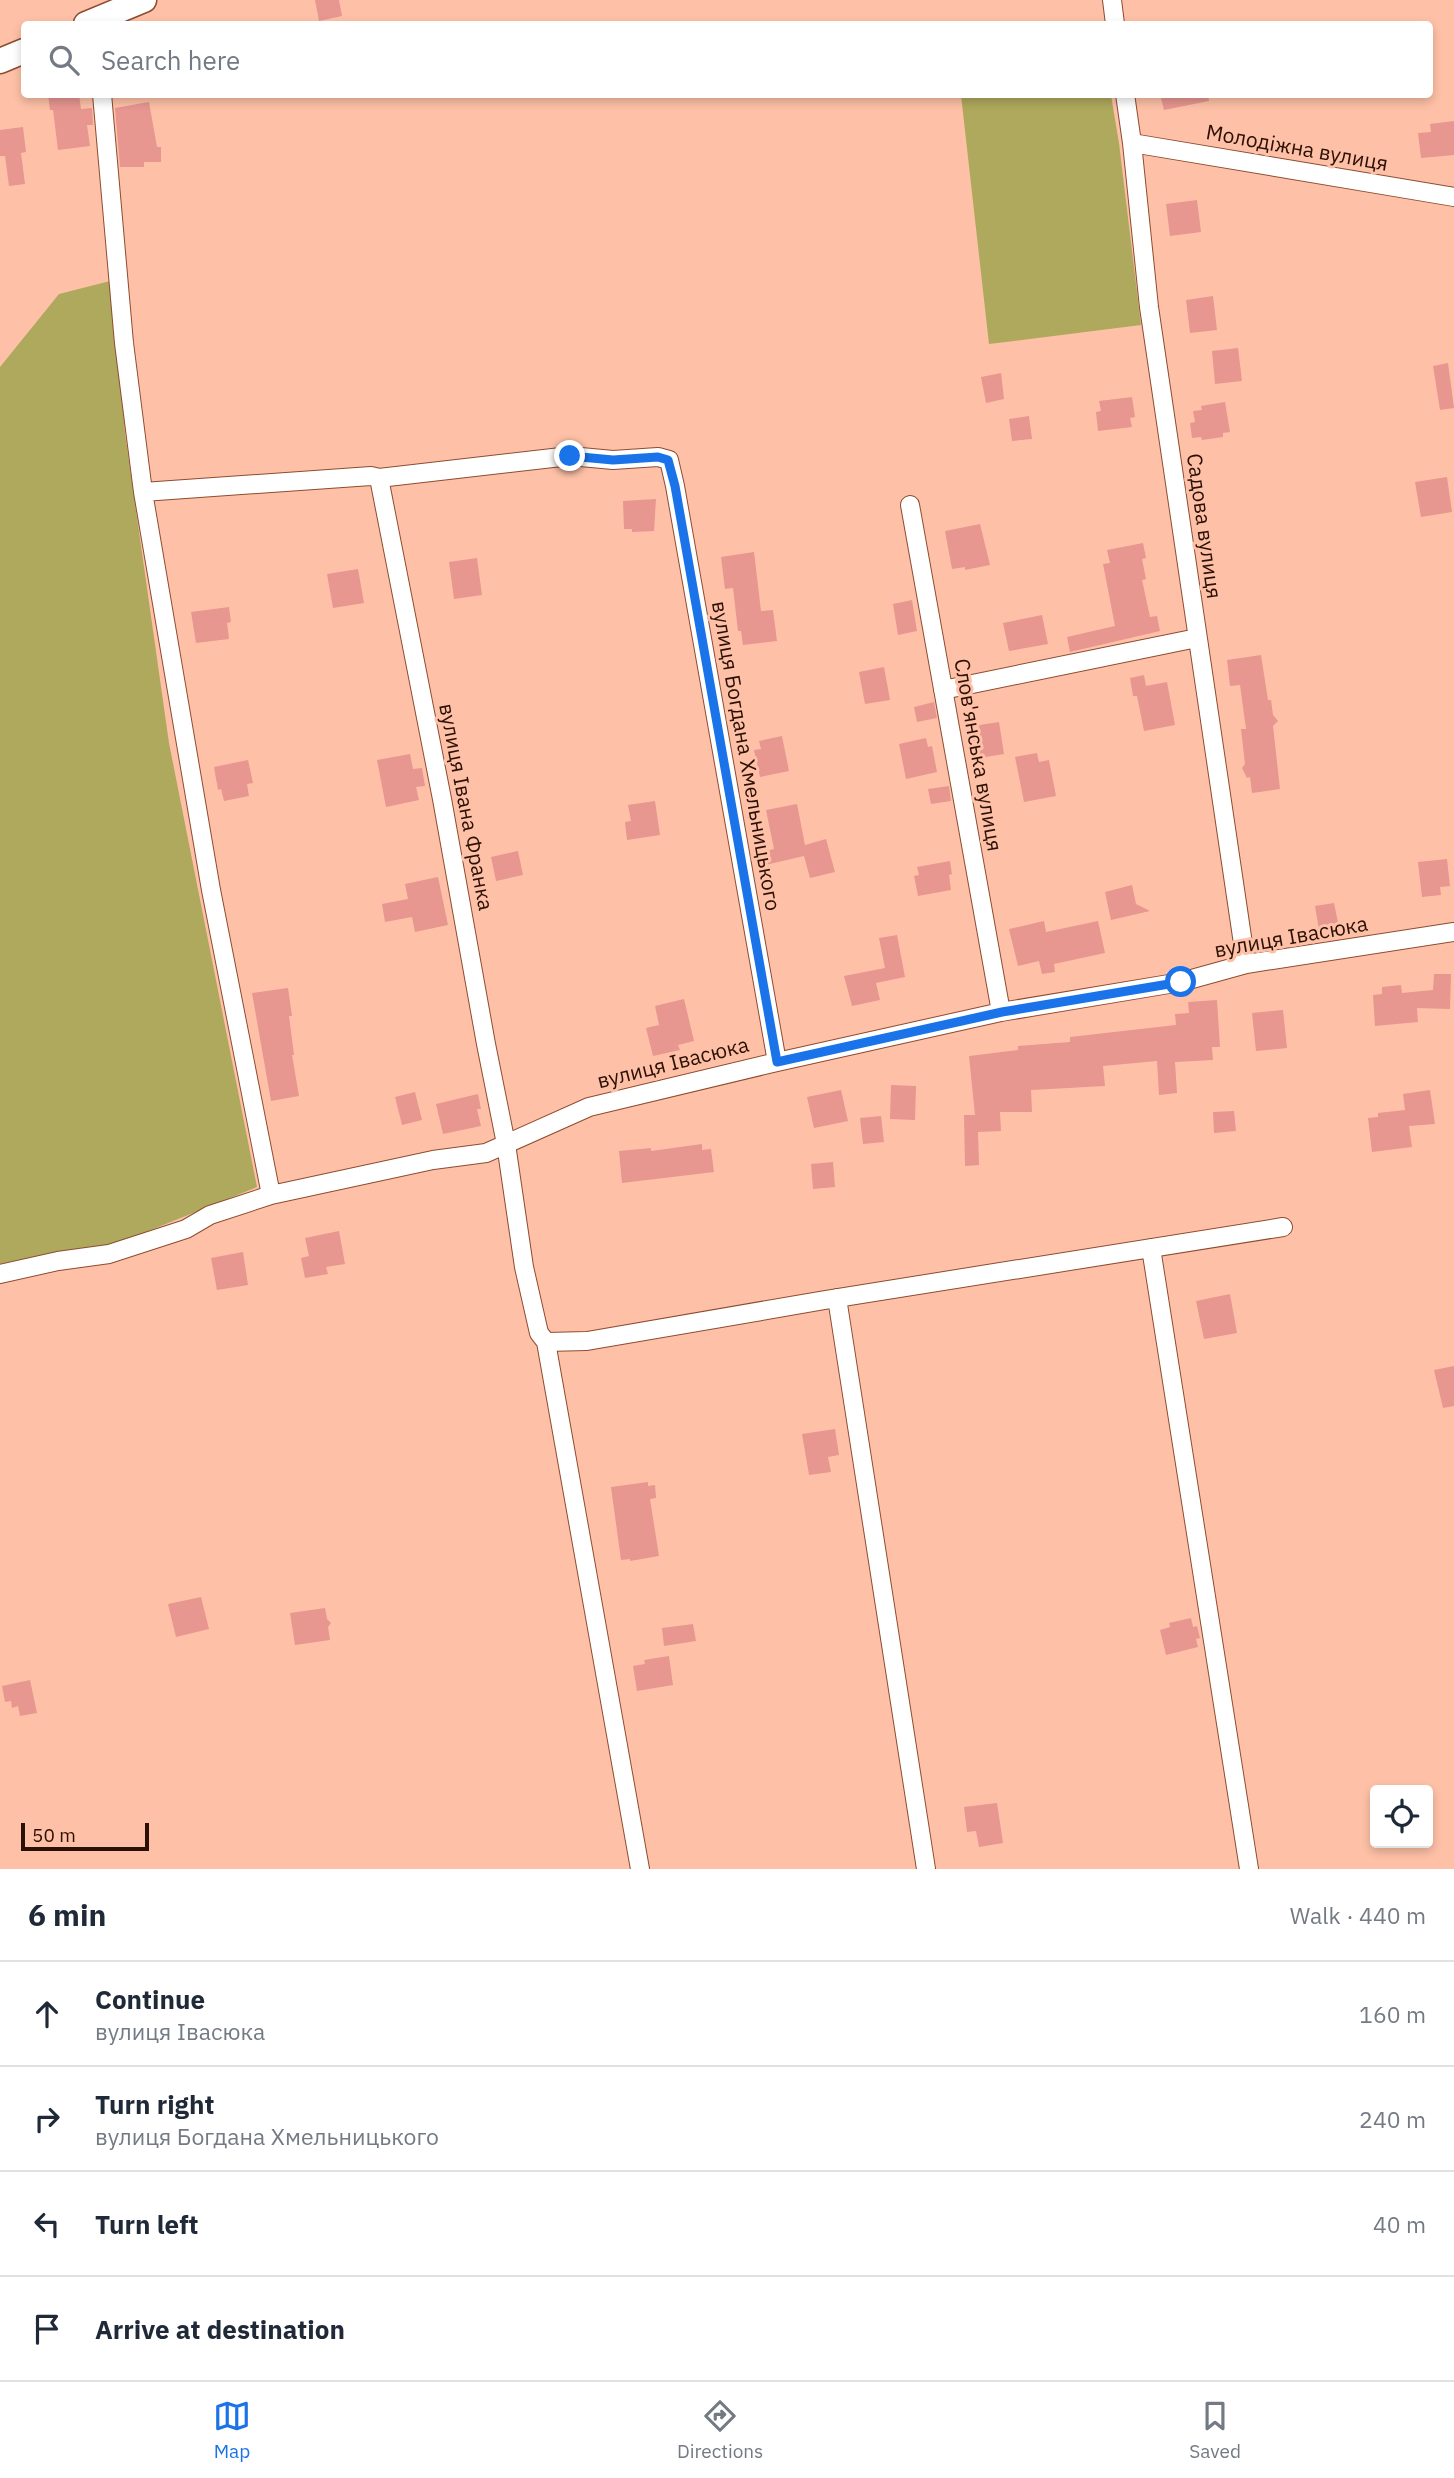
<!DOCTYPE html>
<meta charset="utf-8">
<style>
:root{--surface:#fff;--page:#f6f6f7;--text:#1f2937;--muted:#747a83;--line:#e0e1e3;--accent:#1a73e8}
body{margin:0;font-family:"IBM Plex Sans",sans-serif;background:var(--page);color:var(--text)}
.controls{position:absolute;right:21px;bottom:21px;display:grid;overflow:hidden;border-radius:7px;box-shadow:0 4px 10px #0003}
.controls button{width:63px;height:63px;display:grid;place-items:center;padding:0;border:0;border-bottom:2px solid var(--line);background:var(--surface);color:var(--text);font:35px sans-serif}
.scale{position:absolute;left:21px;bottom:18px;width:128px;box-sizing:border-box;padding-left:7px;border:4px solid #2b1005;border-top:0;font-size:19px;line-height:24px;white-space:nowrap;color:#2b1005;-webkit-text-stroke:5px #fec1a7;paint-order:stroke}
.stop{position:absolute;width:21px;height:21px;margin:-16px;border:5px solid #1a73e8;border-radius:50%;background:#fff}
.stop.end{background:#1a73e8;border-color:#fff;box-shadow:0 2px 7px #0008}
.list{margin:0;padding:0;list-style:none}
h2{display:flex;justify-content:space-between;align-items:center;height:91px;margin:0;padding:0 28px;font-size:30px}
h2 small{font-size:23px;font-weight:400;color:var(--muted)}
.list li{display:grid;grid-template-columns:46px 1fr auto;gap:21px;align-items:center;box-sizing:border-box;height:105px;padding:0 28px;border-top:2px solid var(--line)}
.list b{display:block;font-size:26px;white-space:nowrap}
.list p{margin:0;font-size:23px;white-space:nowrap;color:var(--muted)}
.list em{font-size:23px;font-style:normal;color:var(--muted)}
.icon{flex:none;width:38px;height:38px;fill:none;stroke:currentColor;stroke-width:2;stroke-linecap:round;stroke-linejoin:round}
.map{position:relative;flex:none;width:1454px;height:1869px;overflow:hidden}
.search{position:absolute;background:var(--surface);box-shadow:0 4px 10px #0003;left:21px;right:21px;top:21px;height:77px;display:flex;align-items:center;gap:18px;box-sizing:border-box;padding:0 24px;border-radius:7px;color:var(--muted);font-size:26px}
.sheet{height:511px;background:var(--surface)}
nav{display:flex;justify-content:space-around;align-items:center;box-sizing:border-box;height:98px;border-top:2px solid var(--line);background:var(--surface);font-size:19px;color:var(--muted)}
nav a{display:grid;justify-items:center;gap:4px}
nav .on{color:var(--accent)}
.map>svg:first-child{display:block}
.green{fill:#afa95d}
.building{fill:#e79690}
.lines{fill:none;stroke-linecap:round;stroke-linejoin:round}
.street-casing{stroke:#8d4c2f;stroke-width:20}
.secondary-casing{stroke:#8d4c2f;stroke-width:27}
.street{stroke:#fff;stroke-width:18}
.secondary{stroke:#fff;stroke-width:24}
.route{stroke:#1a73e8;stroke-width:9}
.labels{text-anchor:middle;stroke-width:6;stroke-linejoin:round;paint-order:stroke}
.street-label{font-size:21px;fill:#2b1005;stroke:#fec1a7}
</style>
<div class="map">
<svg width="1454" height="1869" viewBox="0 0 1454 1869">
<rect width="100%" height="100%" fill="#fec1a7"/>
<path class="green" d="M961 95H1111L1119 143 1141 325 989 344Z
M114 280 125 433 169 743 257 1187 109 1247 60 1252 0 1264V367L59 294Z"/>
<path class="building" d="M315 0H339L342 16 319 21Z
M48 94H79L81 109 92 108 93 125H87L90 146 58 150 53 110H50Z
M1160 94H1208L1209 101 1164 110Z
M149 102 157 147H161V162H144V167H120L115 108Z
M1454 121V155L1421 158 1418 133 1431 132 1430 124Z
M23 127 26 152 21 153 25 184 9 186 5 156H0V130Z
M1197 200 1201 232 1170 236 1166 204Z
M1213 296 1217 330 1190 333 1186 300Z
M1238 348 1242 381 1215 384 1212 351Z
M1448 363 1454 408 1440 410 1433 366Z
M1001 373 1004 399 986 403 981 377Z
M1132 397 1135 417 1130 418 1132 427 1098 431 1096 412 1101 411 1099 401Z
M1225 402 1230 432 1223 433V437L1202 440 1201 437 1192 438 1190 423 1195 422 1193 411 1202 410 1201 406Z
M1029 416 1032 439 1012 441 1009 419Z
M1447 477 1452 512 1421 517 1415 482Z
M656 499 654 531 632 532V529H624L623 501Z
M980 524 990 565 965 570V567L952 569 945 531Z
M1143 543 1146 558 1142 559 1146 579 1142 580 1150 617 1157 616 1160 631 1070 652 1067 637 1115 626 1103 564 1110 563 1107 550Z
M754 552 761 611 773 610 777 641 743 645 741 631H738L733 588 725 589 721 557Z
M477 558 482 595 454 599 449 562Z
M358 569 364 603 333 608 327 574Z
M912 600 917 631 898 635 893 604Z
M229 607 231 622 227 623 229 639 196 643 191 612Z
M1042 615 1048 644 1009 651 1003 623Z
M1261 655 1268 700H1271L1273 715 1278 721 1273 726 1280 789 1252 793 1250 777 1247 778 1242 768 1245 764 1241 729H1246L1240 685 1230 686 1227 660Z
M884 667 890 700 865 704 859 672Z
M1144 675 1146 686 1167 682 1175 725 1144 731 1137 696H1133L1130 678Z
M934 702 937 718 917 722 914 707Z
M999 722 1004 754 973 759 967 727Z
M782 736 789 771 760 777 754 750 761 749 759 741Z
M926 738 928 747 932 746 937 772 906 779 899 744Z
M1037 753 1039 762 1049 760 1056 796 1024 802 1015 757Z
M410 754 413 769 422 768 425 786 416 787 419 800 386 807 377 760Z
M248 760 253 783 247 784 249 796 224 801 221 789 218 790 214 767Z
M949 786 951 801 931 804 928 789Z
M655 801 660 835 627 840 625 822 631 821 628 805Z
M797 804 805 845 826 839 835 872 810 878 804 856 757 867 754 854 774 849 766 810Z
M518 851 523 875 496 881 491 857Z
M1447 859 1450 886 1440 887 1441 895 1422 897 1418 862Z
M950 861 952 874 949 875 951 890 918 896 914 876 919 875 917 867Z
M438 877 448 925 415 932 412 917 385 922 382 904 408 899 405 884Z
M1132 885 1136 904 1150 911 1111 920 1105 892Z
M1334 903 1339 927 1319 930 1315 906Z
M1044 921 1046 932 1098 921 1105 953 1054 964 1055 972 1042 974 1039 961 1018 966 1009 929Z
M897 935 905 977 876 983 880 1000 852 1006 844 976 885 968 879 938Z
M1434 974H1451L1450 1009 1417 1008 1418 1022 1375 1026 1373 995 1382 994V987L1401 985 1402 993 1433 990Z
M288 988 292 1016H289L294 1055H292L299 1096 271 1101 252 993Z
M684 999 694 1041 678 1045 680 1050 653 1056 646 1028 659 1025 655 1006Z
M1217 1000 1220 1047H1212L1213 1060 1175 1062 1177 1093 1159 1095 1157 1061 1103 1066 1105 1086 1031 1090 1032 1112H1000L1001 1131 978 1132 979 1165 965 1166 964 1115H975L969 1056 1018 1050V1046L1070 1042V1037L1176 1025 1175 1014 1189 1013 1188 1002Z
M1283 1010 1287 1048 1256 1051 1252 1013Z
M891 1085 916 1086 915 1120 890 1119Z
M841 1090 848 1121 814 1128 807 1097Z
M1430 1090 1435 1124 1409 1126 1412 1147 1372 1152 1368 1118 1378 1117V1113L1405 1110 1403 1094Z
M415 1092 422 1120 402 1125 395 1097Z
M478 1094 481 1109H477L481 1126 443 1134 436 1104Z
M1234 1111 1236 1131 1214 1133 1213 1112Z
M881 1116 884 1142 863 1144 860 1118Z
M702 1144V1150L711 1149 714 1172 622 1183 619 1151 651 1148V1151Z
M833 1162 835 1187 813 1189 811 1164Z
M339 1231 345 1264 326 1267 328 1274 305 1278 301 1258 309 1256 305 1238Z
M243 1252 248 1285 217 1290 211 1258Z
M1230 1294 1237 1333 1204 1339 1196 1301Z
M1454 1366V1406L1443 1408 1434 1370Z
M835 1429 839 1455 828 1457 831 1472 809 1475 802 1434Z
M648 1482V1486L655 1485 656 1498 650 1499 659 1556 630 1561V1559L621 1560 611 1487Z
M201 1597 209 1629 176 1637 168 1604Z
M325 1608 327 1619 331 1623 328 1627 330 1640 295 1645 290 1613Z
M1191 1618 1193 1627 1197 1626 1200 1638 1196 1639 1198 1647 1166 1655 1160 1630 1170 1627 1169 1623Z
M693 1624 696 1641 664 1646 662 1628Z
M669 1656 673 1685 637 1691 633 1666 645 1664 644 1660Z
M30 1680 37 1713 20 1716 18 1706 12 1708 11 1701 5 1702 2 1686Z
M997 1803 1003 1843 979 1847 976 1831 967 1832 964 1807Z"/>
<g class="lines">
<defs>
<path id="street" d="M1112 0 1115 24
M102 94 124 343 143 492
M1125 94 1132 143 1149 307 1246 964
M1132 143 1454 197
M379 478 442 799 486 1044 506 1144 524 1267 539 1333 546 1342 640 1869
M910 505 1001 1012
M943 690 1197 638
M271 1195 211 890 143 492 371 476 379 478 570 456 613 460 658 457 669 460 675 486 777 1062
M1151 1248 1249 1869
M0 1274 58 1261 109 1254 186 1229 210 1215 271 1195 433 1160 486 1153 589 1107 777 1062 1001 1012 1181 982 1246 964 1454 932
M837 1298 926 1869
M546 1342 587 1341 825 1300 1283 1227"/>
<path id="secondary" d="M86 24 144 0
M0 61 24 51"/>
</defs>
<use href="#street" class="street-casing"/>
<use href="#secondary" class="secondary-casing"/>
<use href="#street" class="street"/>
<use href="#secondary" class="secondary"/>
</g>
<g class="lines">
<path class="route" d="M570 456 613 460 658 457 668 460 675 486 777 1062 1002 1012 1181 982"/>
</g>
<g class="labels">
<g class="street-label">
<text transform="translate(1297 148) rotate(10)" y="7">Молодіжна вулиця</text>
<text transform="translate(1204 526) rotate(82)" y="7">Садова вулиця</text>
<text transform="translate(978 755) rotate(80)" y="7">Слов'янська вулиця</text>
<text transform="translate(746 756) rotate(80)" y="7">вулиця Богдана Хмельницького</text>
<text transform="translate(466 807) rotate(79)" y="7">вулиця Івана Франка</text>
<text transform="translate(1291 937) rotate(-10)" y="7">вулиця Івасюка</text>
<text transform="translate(673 1063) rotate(-14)" y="7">вулиця Івасюка</text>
</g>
</g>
</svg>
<div class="controls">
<button><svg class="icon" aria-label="locate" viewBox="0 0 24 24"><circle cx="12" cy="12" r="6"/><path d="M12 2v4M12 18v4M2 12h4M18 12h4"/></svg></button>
</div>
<div class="scale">50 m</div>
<div class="stop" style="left:1181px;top:982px"></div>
<div class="stop end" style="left:570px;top:456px"></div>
<div class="search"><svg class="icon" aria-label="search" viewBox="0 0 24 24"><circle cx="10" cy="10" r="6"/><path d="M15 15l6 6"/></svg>Search here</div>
</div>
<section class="sheet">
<h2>6 min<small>Walk · 440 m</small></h2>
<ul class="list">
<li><svg class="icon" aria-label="ahead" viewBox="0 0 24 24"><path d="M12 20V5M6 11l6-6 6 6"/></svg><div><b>Continue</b><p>вулиця Івасюка</p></div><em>160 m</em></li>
<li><svg class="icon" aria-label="right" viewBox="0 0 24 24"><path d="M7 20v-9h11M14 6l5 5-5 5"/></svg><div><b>Turn right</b><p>вулиця Богдана Хмельницького</p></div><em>240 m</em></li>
<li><svg class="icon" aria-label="left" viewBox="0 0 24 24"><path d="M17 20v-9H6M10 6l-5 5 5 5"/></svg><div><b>Turn left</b></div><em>40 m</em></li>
<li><svg class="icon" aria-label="arrive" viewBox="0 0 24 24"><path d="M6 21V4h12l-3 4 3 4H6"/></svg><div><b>Arrive at destination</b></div></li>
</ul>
</section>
<nav>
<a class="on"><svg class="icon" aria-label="map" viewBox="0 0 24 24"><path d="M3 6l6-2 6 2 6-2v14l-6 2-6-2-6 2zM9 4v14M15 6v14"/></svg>Map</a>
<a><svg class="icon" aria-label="directions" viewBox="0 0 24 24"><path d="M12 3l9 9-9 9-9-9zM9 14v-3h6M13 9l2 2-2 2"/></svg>Directions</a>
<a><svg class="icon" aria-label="saved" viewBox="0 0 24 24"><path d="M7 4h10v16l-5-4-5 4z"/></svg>Saved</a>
</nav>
